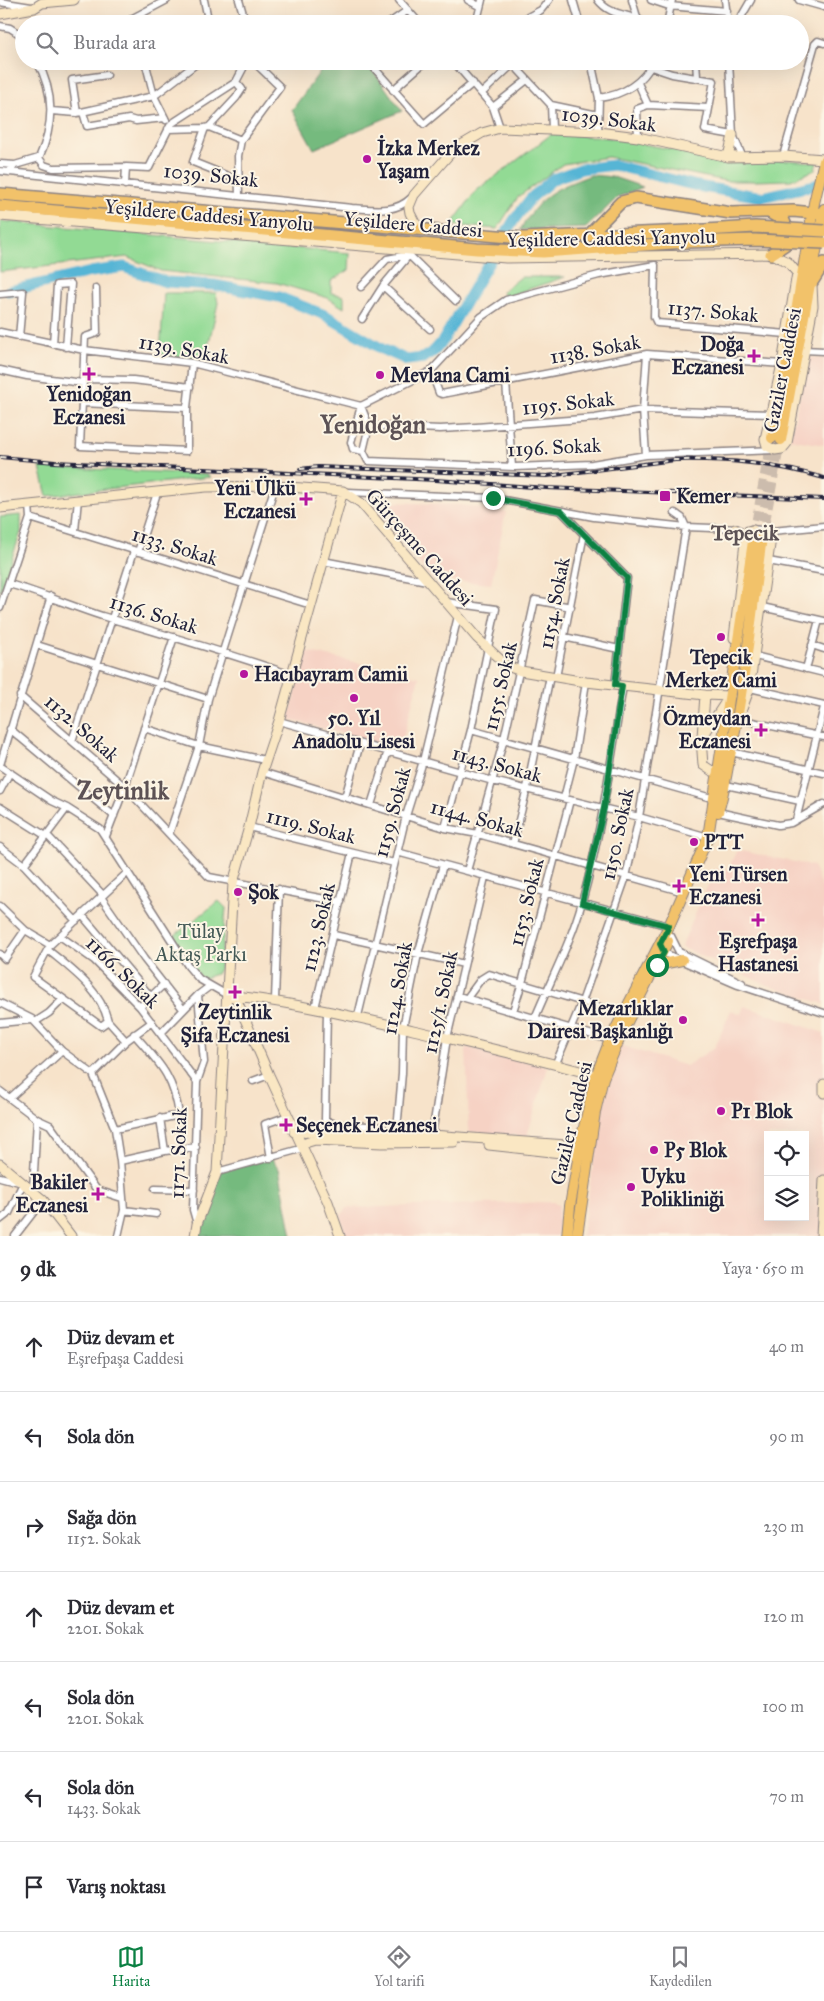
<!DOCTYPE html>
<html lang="tr">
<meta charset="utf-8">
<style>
:root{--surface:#fff;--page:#f2f2f3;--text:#2b2b33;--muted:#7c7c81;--line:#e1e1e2;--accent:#0b8043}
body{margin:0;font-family:"IM FELL Great Primer",serif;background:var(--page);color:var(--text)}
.controls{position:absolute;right:15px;bottom:15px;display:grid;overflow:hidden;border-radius:0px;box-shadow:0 5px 20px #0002}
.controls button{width:45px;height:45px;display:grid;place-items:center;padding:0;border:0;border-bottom:1px solid var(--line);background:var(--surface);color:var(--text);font:25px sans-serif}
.stop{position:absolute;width:15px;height:15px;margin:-11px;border:4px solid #0b8043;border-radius:50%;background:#fff}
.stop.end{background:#0b8043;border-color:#fff;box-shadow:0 1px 5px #0008}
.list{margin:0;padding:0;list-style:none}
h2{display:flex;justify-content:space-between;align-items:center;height:65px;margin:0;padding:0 20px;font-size:21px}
h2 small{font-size:16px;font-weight:400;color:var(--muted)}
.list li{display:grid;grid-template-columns:32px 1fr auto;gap:15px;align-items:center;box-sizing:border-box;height:90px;padding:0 20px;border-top:1px solid var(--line)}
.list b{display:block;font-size:19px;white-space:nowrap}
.list p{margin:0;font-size:16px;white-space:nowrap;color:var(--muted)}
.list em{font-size:16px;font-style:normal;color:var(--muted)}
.icon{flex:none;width:28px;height:28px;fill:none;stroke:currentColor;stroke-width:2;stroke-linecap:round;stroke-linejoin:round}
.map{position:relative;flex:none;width:824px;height:1236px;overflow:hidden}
.search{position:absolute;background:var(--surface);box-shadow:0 5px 20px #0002;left:15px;right:15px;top:15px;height:55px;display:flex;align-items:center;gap:12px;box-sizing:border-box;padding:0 18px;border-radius:28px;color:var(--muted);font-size:19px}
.sheet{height:695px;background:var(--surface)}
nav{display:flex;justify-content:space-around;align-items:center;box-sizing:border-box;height:70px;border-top:1px solid var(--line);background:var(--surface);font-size:14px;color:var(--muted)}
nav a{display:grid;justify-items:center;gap:2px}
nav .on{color:var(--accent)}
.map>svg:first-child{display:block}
.built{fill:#f6d2c4;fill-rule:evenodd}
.green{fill:#92da94;stroke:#5a7e68}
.forest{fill:#75ba7e;stroke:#4c6e5c}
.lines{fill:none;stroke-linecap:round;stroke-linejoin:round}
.river{stroke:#56b5d5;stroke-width:11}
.primary-tunnel{stroke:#ccbcad;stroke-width:10;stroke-dasharray:10 5;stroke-linecap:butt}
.street-casing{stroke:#8c8282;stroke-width:9}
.secondary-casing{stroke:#8c8282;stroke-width:11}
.primary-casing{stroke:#8c8282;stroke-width:12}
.highway-casing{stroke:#8c8282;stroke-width:14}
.street{stroke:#fff;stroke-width:6}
.secondary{stroke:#fae7c3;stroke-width:9}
.primary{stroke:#f2c26a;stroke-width:10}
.highway{stroke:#f2c26a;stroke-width:11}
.rail-casing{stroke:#22223b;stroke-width:4}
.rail{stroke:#fcf5e5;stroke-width:2;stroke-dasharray:5.5;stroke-linecap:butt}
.highway-bridge-casing{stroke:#8c8282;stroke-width:14;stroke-linecap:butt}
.highway-bridge{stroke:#f2c26a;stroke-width:11}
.route{stroke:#0b8043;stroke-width:6}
.poi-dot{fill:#b5179e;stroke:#fcf5e5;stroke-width:2}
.labels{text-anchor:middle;stroke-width:4;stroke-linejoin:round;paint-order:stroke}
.street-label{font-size:20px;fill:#22223b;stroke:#fcf5e5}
.poi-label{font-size:20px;font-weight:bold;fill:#22223b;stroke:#fcf5e5;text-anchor:start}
.park-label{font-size:20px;fill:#445956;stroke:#fcf5e5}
.quarter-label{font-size:22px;font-weight:bold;fill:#5c5255;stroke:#fcf5e5}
.district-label{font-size:25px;font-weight:bold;fill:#5c5255;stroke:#fcf5e5}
</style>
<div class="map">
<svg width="824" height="1236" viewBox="0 0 824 1236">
<rect width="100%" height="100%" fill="#fcf5e5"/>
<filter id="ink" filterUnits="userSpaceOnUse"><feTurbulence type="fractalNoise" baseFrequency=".02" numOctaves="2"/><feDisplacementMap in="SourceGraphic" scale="10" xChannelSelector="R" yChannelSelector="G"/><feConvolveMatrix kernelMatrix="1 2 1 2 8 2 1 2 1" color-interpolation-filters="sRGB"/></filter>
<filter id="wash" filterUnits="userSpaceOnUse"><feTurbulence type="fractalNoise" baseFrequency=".0096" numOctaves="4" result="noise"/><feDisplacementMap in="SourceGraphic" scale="20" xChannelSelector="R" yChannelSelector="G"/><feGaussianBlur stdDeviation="1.12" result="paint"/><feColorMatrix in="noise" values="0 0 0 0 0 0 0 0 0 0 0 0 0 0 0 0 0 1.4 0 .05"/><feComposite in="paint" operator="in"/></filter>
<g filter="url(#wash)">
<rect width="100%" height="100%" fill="#f7e3ca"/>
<path class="built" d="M809 357 824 358V445L790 439Z
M367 501 462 505 506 512 491 584 433 579Z
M306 651 419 677 400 750 289 719Z
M737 850 813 866 824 892V1004L767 985 681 947 715 869H728Z
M744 1006 824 1033V1236H582L601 1113 620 1045 686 1066 715 1047 731 1010 741 1014ZM768 1135H805V1217H768Z
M466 1047 548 1067 527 1136 469 1132Z
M553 1202 559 1205 557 1236H345L341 1216 346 1208Z"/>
<path class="green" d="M553 133 611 138 740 162 783 160 817 162 815 170 791 180 755 181H726L608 157 563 164 518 197 497 229 451 225 476 191Z
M0 221 350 253 349 270 331 281V293L344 296V308L328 298 277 283 161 271 127 257 0 272Z
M521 277H565L505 297 502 292Z
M164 293H216L218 303 205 360 160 354Z
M40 467 206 474 210 477 47 496Z
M21 515V532L0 592V517Z
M219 901 226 908 220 967 216 974 202 979 171 938Z"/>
<path class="forest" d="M338 61H366L402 111 314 149 292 110 324 66Z
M591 175 613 177 643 187 618 197 586 228 520 230C543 193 552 190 591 175Z
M271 1158 279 1169 292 1236H195L217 1172Z"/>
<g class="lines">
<path class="river" d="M9 291 91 272 124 267 166 282 214 285 279 297 325 315 382 349 407 360 423 358 434 351 442 342 514 220 531 198 553 179 581 169 614 165 697 186 762 197 824 183"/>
</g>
</g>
<g filter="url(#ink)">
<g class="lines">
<path class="primary-tunnel" d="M754 535 771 442
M762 537 780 442"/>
<defs>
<path id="street" d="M204 0 209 24
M239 0 246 24
M399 0 420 24
M468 0 479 6
M573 0 580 24
M598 0C612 18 630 12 646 24
M632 0 637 17
M651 0 669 6 727 11
M725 0 728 24
M799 0 824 7
M0 2 31 7
M135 24 133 18 167 0
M388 24 408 10
M476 24 482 0
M515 24 541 10 549 0
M667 24 672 0
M737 24 751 0
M0 26 10 28 24 37
M145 61 154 96 166 120
M368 61 424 124 473 83
M453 61 493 107 500 128
M510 61 551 105 598 115
M591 61 599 98 598 132
M696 61 697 77
M729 61 733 135 743 158
M651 67 672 74 714 81 705 130 733 135
M236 82 242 89 236 98 209 127 205 128 193 162 238 180
M638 83 648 105
M393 90 426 61
M482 93 513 64
M599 98C623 95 642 84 654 61
M551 105 552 129
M493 107 527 80
M51 111 77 113 154 96 200 61
M83 112 87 126 129 119 136 121 165 118
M77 113 72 80 107 75
M209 127 241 140
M168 129 205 128
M638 137 637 109 648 105 709 108
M783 156 815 44 818 41 824 43
M39 158 44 165 53 168 126 167
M0 164 15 165
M0 171 352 208C372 209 395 214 411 198
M9 172 15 165 39 158C54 125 55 94 37 61
M125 185 126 167 149 168 171 124 236 82 247 61
M239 195 238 156 241 140 280 87 253 61
M409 255 456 301
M383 286 430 329
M361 287 387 259 409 255
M96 288 97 333 85 337 80 446 187 451V408L192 363
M0 294 23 292 19 337
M362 319 383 286 409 255
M0 332 84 350 192 363 361 406 351 442 353 449 363 451
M53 344 57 285 71 284 66 347
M804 350 824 351
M0 370 27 376 83 383
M431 371 439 393 442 394 647 354 782 364
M84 379 133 380 190 387
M506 382 512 467
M82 403 187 408
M369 426 440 429 476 427 595 418 643 410 771 414
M363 451 369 426 361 406 431 371 481 317 506 300 599 275 655 265 654 317 657 323 787 334
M363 451 368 461 515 467 592 464 646 455 774 450
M646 455 643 410 647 354
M347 492 493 498 594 517 686 527 738 529
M562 512 627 578 615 685
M30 518 311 605
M751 529 772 531 824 526
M75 531 78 499
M138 552 157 493
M323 561 427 581
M768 561 824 571
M9 584C41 593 71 606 102 616 166 635 229 653 291 675
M762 607 824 621
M0 608 30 518 29 505
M564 637 619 649
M37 645 208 699
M812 645 824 649
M755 656 824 673
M806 669 819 620
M556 677 584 534
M750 688 824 705
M20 696 125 787 209 877 341 902
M738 719 824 737
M279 721 493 781 639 817 708 837
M144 728 199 746 265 760
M10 729 114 816
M471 730 715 799
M72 741 134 551
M731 752 824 773
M0 765 51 596
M0 766 52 801 67 808 100 829 188 966 199 979 227 995
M262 772 445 828 478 834 684 892
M726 785 800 801
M0 791 10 772
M345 797 360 744
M564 798 574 759 586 682
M371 805 388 751
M0 807 46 836
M718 812 778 825 791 823 824 804
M796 820 824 707
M249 827 394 863
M445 828 471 730 496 609 446 602
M169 834 199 746 208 699 275 486
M47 835 103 895
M106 836 125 787 174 637
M513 844 527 788 550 676
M0 847 24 865 76 921
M397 852 669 926
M24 865 67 808
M467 871 504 739 535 600 571 607
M101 897 144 959 183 1009
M0 906 25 930 50 945
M82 915 151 997
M334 935 464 964
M60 936 94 960 140 1007 197 1082 193 1210 197 1224
M671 936 679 952 742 983
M662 948 664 953 738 985 824 1013
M48 950C72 970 100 989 108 1021
M0 954 5 959 25 930
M458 996 610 1040
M467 998 481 979 489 974 623 1014
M275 1000 279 889
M0 1003 32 1019 62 1051 93 1074 115 1129 120 1161 124 1210 118 1236
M140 1007 164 984
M315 1008 352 853
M327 1011 325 1120 335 1124 383 1127 384 1135
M513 1011 522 983 570 800
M358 1016 406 816 423 761 458 616
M535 1018C551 979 571 942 582 902 602 831 611 758 623 686
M35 1022 49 1013 62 1000
M0 1023 31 1020
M161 1033 198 995
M126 1041 108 1021 101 1026 33 977 50 945 128 872
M556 1063 582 1002 626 877 639 817 686 527 682 518 675 513
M93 1074 126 1041 152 1022
M253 1081 269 1075
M197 1082 204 1062 198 995 210 986
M0 1091 37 1119 33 1190
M11 1097 62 1051
M160 1118 165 1151
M37 1119 50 1125 97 1190 122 1198
M398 1119 402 1073 403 1028 418 954 443 865
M115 1129 179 1115C174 1076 159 1063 134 1034
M432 1135 447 1038 485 877
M271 1158 265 1124 288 1116
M120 1161 165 1151 196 1147
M217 1172 304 1148
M0 1177 23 1183 9 1213 0 1220
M155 1189 194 1190
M124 1210 156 1214
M15 1236 43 1200"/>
<path id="secondary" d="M0 14 34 8 42 3 74 0
M728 157 733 135
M0 216 506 258 771 254 788 262 797 273 782 364 765 439 767 446 775 450 782 449 787 443 813 306 812 285
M425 230 415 223 410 213 409 207 414 195 453 150 482 133 500 128 598 132 638 137 728 157 783 156 824 159
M0 508 206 487 275 486 343 491 361 503 477 638 507 666 521 671 586 682 705 695
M735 529 743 533 745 541
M734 638 746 534 748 531 753 530
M739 717 749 690 772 531
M702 737 705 695 730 696
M725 769 712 771 703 765 701 739 729 697
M227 995C291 1002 351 1016 413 1030 476 1045 539 1059 601 1077
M235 996 269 1075 328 1202 340 1236
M824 1084V1093
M294 1132 432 1135 580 1146
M302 1144 315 1140 382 1143 454 1142
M489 1145 579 1155
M0 1164 43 1200 71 1236
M195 1236 197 1224 217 1172 233 883 249 827 262 772 279 721 343 491
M821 1236 824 1180"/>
<path id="primary" d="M772 438 790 348 814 203 824 161
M781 440 824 209
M718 812C724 793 726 775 730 756 745 684 752 610 762 537
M657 965 682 960
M567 1236 570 1206 582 1136 596 1076 610 1040 669 926 708 837 754 535
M577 1236 595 1112 603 1078 623 1030 668 941"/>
<path id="highway" d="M0 194 523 238 688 231
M0 206 477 249 543 252 687 242
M769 212 784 221 789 233 786 244 771 254
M587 237 621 202 636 198 731 213 793 211 824 214
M812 282 824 263"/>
</defs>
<use href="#street" class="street-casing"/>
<use href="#secondary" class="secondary-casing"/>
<use href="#primary" class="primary-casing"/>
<use href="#highway" class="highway-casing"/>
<use href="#street" class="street"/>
<use href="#secondary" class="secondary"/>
<use href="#primary" class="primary"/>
<use href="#highway" class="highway"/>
<defs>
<path id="rail" d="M0 457 55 462 436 480 546 488 824 499
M300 469 318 467 547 476 675 460C728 459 773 463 824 478"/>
</defs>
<use href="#rail" class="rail-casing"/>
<use href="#rail" class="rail"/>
<defs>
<path id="highway-bridge" d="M688 231 755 227 824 231
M687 242 755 240 824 243"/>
</defs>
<use href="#highway-bridge" class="highway-bridge-casing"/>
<use href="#highway-bridge" class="highway-bridge"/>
</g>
</g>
<g class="lines" filter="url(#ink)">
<path class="route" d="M493 498 561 511 627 578 615 685 622 686 604 808 582 903 669 926 660 944 664 952 657 965"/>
</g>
<g class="poi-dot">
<circle cx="367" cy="159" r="5"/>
<path d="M751.5 348.5h5v5h5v5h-5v5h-5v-5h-5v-5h5z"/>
<path d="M86.5 366.5h5v5h5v5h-5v5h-5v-5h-5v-5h5z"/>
<circle cx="380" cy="375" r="5"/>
<rect x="659" y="490" width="12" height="12" rx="2.5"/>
<path d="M303.5 491.5h5v5h5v5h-5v5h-5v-5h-5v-5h5z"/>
<circle cx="721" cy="637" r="5"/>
<circle cx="244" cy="674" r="5"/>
<circle cx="354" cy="698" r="5"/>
<path d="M758.5 722.5h5v5h5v5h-5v5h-5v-5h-5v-5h5z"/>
<circle cx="694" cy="842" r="5"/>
<path d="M676.5 878.5h5v5h5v5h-5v5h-5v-5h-5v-5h5z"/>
<circle cx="238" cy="892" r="5"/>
<path d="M755.5 912.5h5v5h5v5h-5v5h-5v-5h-5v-5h5z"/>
<path d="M232.5 984.5h5v5h5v5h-5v5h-5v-5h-5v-5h5z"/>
<circle cx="683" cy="1020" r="5"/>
<circle cx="721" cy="1111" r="5"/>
<path d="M283.5 1117.5h5v5h5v5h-5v5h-5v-5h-5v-5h5z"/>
<circle cx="654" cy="1150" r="5"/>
<circle cx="631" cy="1187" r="5"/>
<path d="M95.5 1186.5h5v5h5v5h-5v5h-5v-5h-5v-5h5z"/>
</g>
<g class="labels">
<g class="street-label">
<text transform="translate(609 119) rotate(7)" y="7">1039. Sokak</text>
<text transform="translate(211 175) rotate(6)" y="7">1039. Sokak</text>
<text transform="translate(209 215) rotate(5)" y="7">Yeşildere Caddesi Yanyolu</text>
<text transform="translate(413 224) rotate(5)" y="7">Yeşildere Caddesi</text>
<text transform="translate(611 238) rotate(-1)" y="7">Yeşildere Caddesi Yanyolu</text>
<text transform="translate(713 311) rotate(5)" y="7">1137. Sokak</text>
<text transform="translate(184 349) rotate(10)" y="7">1139. Sokak</text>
<text transform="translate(595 349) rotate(-10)" y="7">1138. Sokak</text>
<text transform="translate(782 370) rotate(-79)" y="7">Gaziler Caddesi</text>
<text transform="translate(568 403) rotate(-6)" y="7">1195. Sokak</text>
<text transform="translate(554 447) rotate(-3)" y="7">1196. Sokak</text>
<text transform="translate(175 546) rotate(17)" y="7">1133. Sokak</text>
<text transform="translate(420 547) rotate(48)" y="7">Gürçeşme Caddesi</text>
<text transform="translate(554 603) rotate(-79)" y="7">1154. Sokak</text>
<text transform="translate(154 614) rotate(17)" y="7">1136. Sokak</text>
<text transform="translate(500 686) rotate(-77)" y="7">1155. Sokak</text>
<text transform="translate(82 728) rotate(41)" y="7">1132. Sokak</text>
<text transform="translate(497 764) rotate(15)" y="7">1143. Sokak</text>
<text transform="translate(392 812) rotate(-75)" y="7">1159. Sokak</text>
<text transform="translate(477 818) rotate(15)" y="7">1144. Sokak</text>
<text transform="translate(311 826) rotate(14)" y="7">1119. Sokak</text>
<text transform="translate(617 834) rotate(-78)" y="7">1150. Sokak</text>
<text transform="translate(526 902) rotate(-76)" y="7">1153. Sokak</text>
<text transform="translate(318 927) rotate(-77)" y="7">1123. Sokak</text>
<text transform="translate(123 972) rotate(44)" y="7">1166. Sokak</text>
<text transform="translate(397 988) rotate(-80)" y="7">1124. Sokak</text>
<text transform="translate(440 1002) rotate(-78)" y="7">1125/1. Sokak</text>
<text transform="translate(571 1123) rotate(-77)" y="7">Gaziler Caddesi</text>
<text transform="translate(178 1153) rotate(-88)" y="7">1171. Sokak</text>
</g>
<g class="poi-label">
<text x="377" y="155">İzka Merkez<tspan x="377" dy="23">Yaşam</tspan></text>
<text x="744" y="351" text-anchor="end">Doğa<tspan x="744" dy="23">Eczanesi</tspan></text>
<text x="390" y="382">Mevlana Cami</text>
<text x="89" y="401" text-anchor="middle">Yenidoğan<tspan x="89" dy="23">Eczanesi</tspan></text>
<text x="296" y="495" text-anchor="end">Yeni Ülkü<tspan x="296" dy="23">Eczanesi</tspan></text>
<text x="676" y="503">Kemer</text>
<text x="721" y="664" text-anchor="middle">Tepecik<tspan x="721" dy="23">Merkez Cami</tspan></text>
<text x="254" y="681">Hacıbayram Camii</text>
<text x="354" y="725" text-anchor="middle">50. Yıl<tspan x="354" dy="23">Anadolu Lisesi</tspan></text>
<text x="751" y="725" text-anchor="end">Özmeydan<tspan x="751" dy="23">Eczanesi</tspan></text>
<text x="704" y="849">PTT</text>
<text x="689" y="881">Yeni Türsen<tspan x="689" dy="23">Eczanesi</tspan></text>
<text x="248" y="899">Şok</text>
<text x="758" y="948" text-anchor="middle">Eşrefpaşa<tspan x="758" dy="23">Hastanesi</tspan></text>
<text x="673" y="1015" text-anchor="end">Mezarlıklar<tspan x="673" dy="23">Dairesi Başkanlığı</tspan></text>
<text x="235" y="1019" text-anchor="middle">Zeytinlik<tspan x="235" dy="23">Şifa Eczanesi</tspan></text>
<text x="731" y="1118">P1 Blok</text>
<text x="296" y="1132">Seçenek Eczanesi</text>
<text x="664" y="1157">P5 Blok</text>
<text x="641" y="1183">Uyku<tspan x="641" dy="23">Polikliniği</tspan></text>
<text x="88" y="1189" text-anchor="end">Bakiler<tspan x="88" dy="23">Eczanesi</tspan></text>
</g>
<g class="park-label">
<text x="201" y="938">Tülay<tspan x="201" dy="23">Aktaş Parkı</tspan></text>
</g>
<g class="quarter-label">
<text x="745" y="540">Tepecik</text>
</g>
<g class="district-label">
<text x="373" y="433">Yenidoğan</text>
<text x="123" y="799">Zeytinlik</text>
</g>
</g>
</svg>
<div class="controls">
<button><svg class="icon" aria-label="locate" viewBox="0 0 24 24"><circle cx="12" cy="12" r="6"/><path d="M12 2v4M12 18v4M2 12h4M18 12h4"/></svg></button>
<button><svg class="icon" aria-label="layers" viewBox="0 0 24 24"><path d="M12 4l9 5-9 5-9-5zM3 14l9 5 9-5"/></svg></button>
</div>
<div class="stop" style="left:657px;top:965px"></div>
<div class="stop end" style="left:493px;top:498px"></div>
<div class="search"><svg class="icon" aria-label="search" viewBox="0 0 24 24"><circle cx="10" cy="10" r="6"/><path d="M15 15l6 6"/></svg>Burada ara</div>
</div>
<section class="sheet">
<h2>9 dk<small>Yaya · 650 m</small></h2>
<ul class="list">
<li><svg class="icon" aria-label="ahead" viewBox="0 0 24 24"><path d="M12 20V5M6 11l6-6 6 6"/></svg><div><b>Düz devam et</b><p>Eşrefpaşa Caddesi</p></div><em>40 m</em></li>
<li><svg class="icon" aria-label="left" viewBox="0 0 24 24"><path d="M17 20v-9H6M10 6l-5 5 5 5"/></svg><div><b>Sola dön</b></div><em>90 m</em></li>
<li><svg class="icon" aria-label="right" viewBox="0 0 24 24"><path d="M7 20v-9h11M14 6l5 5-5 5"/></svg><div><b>Sağa dön</b><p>1152. Sokak</p></div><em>230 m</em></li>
<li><svg class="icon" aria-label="ahead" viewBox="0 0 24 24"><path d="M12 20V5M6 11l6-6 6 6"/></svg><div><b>Düz devam et</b><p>2201. Sokak</p></div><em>120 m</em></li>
<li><svg class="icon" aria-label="left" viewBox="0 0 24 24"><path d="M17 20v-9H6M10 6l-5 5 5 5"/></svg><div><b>Sola dön</b><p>2201. Sokak</p></div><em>100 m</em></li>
<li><svg class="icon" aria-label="left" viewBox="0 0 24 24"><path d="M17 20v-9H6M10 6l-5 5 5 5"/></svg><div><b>Sola dön</b><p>1433. Sokak</p></div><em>70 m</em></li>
<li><svg class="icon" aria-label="arrive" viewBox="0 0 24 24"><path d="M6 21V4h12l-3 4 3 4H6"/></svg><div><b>Varış noktası</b></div></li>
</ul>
</section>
<nav>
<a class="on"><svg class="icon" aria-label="map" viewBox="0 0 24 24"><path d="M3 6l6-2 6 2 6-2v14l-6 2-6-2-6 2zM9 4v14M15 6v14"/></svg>Harita</a>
<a><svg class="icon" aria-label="directions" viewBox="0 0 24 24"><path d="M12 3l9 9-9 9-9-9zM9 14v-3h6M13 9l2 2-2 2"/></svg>Yol tarifi</a>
<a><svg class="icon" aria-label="saved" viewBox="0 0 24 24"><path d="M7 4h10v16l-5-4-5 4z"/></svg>Kaydedilen</a>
</nav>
